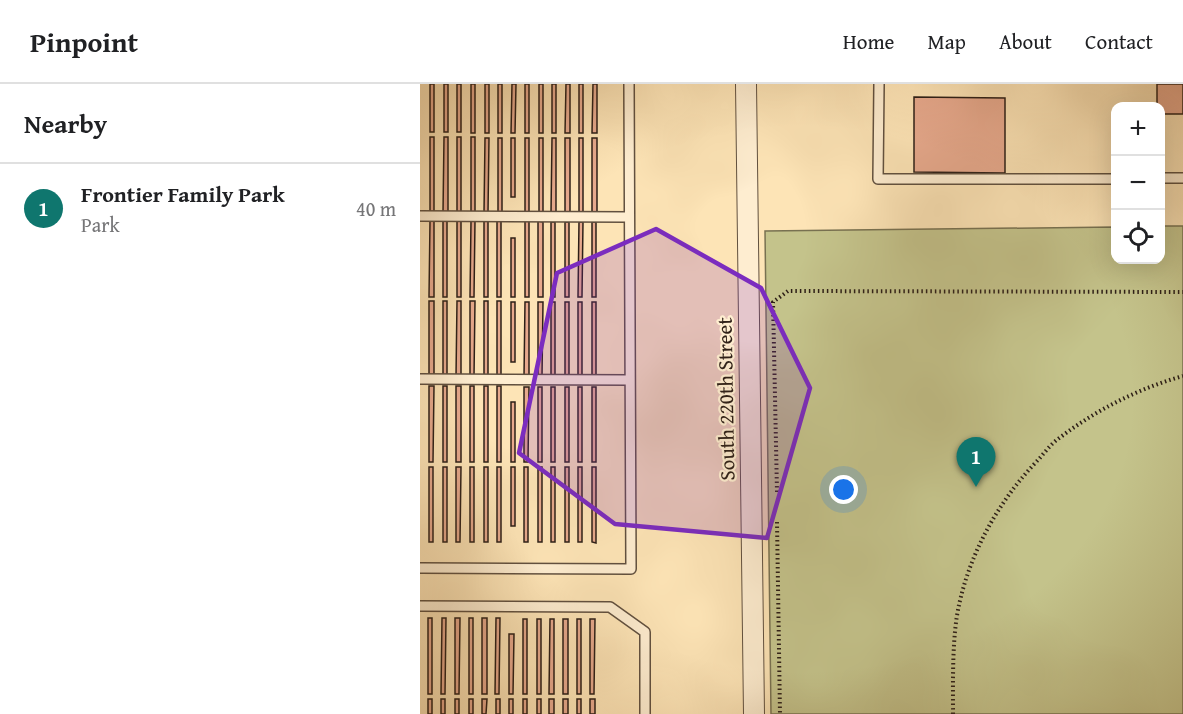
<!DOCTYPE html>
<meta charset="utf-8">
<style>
:root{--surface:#fff;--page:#f6f6f6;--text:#202124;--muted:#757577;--line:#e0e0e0;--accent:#0f766e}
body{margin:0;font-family:"Gentium Book Plus",serif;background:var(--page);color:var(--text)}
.controls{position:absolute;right:18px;top:18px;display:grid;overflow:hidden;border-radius:12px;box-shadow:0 6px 24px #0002}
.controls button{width:54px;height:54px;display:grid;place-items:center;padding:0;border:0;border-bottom:2px solid var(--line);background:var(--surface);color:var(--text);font:30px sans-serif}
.you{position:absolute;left:424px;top:406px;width:21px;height:21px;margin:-15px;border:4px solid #fff;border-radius:50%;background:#1a73e8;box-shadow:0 0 0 9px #1a73e833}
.badge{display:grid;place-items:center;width:39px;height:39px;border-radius:50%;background:var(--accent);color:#fff;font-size:20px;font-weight:700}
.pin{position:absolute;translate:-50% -50px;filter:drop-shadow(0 2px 3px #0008)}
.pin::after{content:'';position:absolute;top:32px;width:21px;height:18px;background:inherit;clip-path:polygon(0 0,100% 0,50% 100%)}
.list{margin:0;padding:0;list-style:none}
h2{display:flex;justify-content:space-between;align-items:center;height:78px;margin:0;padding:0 24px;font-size:26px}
h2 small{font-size:20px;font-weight:400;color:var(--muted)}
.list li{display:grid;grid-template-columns:39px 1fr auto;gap:18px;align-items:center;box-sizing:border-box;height:90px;padding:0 24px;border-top:2px solid var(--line)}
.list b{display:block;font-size:22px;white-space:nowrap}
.list p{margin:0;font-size:20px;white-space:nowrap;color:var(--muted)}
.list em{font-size:20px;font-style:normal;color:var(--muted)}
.icon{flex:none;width:33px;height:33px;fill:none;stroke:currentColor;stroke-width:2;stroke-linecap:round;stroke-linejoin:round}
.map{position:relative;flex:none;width:763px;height:630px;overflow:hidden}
header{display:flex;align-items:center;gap:36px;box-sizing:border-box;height:84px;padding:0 30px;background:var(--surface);border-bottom:2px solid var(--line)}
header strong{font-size:28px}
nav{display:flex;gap:33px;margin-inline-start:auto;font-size:21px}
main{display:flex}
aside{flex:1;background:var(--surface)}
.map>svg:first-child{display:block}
.green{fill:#c4c38b;stroke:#787151;stroke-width:1.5}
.building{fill:#e7a98d;stroke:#2d1f17;stroke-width:1.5}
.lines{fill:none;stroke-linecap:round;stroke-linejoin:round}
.service-casing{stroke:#61503f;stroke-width:12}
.minor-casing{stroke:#61503f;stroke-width:22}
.path{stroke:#2d1f17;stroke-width:4;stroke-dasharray:1.5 3;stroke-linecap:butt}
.service{stroke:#feedd0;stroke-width:9}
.minor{stroke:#feedd0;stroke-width:20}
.marked{fill:#7b2cbf;fill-opacity:0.2;stroke:#7b2cbf;stroke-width:4.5;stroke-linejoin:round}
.labels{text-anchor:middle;stroke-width:4.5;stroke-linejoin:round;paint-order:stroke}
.street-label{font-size:21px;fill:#2d1f17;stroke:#feedd0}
</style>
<header>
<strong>Pinpoint</strong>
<nav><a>Home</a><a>Map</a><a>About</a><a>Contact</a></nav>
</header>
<main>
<aside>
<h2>Nearby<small></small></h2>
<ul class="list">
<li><span class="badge">1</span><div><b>Frontier Family Park</b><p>Park</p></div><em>40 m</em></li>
</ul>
</aside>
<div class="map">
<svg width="763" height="630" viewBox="0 0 763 630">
<rect width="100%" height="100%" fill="#fde4b6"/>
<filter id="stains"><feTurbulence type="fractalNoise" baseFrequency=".00333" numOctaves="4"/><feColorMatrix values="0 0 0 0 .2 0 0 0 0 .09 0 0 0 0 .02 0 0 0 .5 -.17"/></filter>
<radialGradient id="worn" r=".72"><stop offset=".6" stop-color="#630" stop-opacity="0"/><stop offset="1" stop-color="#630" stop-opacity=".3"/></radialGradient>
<path class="green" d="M741 142H763V630H351L345 147 695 143 696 176H740Z"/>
<path class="building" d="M10 0H14V48H10Z
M24 0H28V48H24Z
M37 0H41V48H37Z
M51 0H55V49H51Z
M65 0H69V49H65Z
M78 0H82V49H78Z
M92 0H96L95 49H91Z
M105 0H109V49H105Z
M119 0H123V49H119Z
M132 0H136V49H132Z
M146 0H150V49H145Z
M159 0H163V49H159Z
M173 0H177V49H172Z
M737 0H763V30H740V22H737Z
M494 13 585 14V89L494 88Z
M10 53H14V129L10 128Z
M24 53H28V129H23Z
M37 53H41V129H37Z
M51 53H55V129H51Z
M65 54H69L68 129H64Z
M78 54H82V129H78Z
M91 54H95V113H91Z
M105 54H109V129H105Z
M119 54H123V129H119Z
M132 54H136V129H131Z
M145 54H150V129H145Z
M159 54H163V129H159Z
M172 54H177V129H172Z
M10 137H14V213H9Z
M23 137H27V213H23Z
M37 137H41V213H37Z
M51 137H55L54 213H50Z
M64 137H68V213H64Z
M77 137H81V213H77Z
M105 137H109V213H105Z
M118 137 123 138V213H118Z
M131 138H135V213H131Z
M145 138H149V213H145Z
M159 138H163L162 213H158Z
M172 138H176V213H172Z
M91 154H95V213H91Z
M9 217H14V293H9Z
M23 217H27V293H23Z
M37 217H41V293H36Z
M50 217H55L54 293H50Z
M64 217H68V293H64Z
M77 217H81V293H77Z
M91 218H95V278H91Z
M105 218H109V293H104Z
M118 218H123L122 293H118Z
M131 218H135V293H131Z
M145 218H149V293H145Z
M158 218H162V293H158Z
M172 218H176V293H172Z
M9 302H14L13 378H9Z
M23 302H27V378H23Z
M36 302H41V378H36Z
M50 302H54V378H50Z
M64 302H68V378H64Z
M77 302H81V378H77Z
M104 303H109L108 378H104Z
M118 303H122V378H118Z
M131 303H135V378H131Z
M145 303H149V378H145Z
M158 303H162V378H158Z
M172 303H176V378H172Z
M91 318H95V378H91Z
M9 383H13V458H9Z
M23 383H27V458H23Z
M36 383H41L40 458H36Z
M50 383H54V458H50Z
M64 383H68V458H64Z
M77 383H81V458H77Z
M91 383H95V442H91Z
M104 383H108V458H104Z
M118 383H122V458H118Z
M131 383H135V458H131Z
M145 383H149V458H145Z
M158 383H162V458H158Z
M172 383H176V459L172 458Z
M8 534H12V610H8Z
M22 534H26L25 610H21Z
M35 534H40L39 610H35Z
M49 534H53V610H49Z
M62 534H67V610H62Z
M76 534H80L79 610H75Z
M103 535H107V610H103Z
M117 535H121V610H117Z
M130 535H134V610H129Z
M143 535H148V610H143Z
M157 535H161V610H157Z
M170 535H175L174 610H170Z
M89 550H94L93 610H89Z
M8 615H12V630H8Z
M21 615H25V630H21Z
M35 615H39V630H35Z
M49 615H53V630H49Z
M62 615H67L66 630H62Z
M76 615H80V630H76Z
M89 615H93V630H89Z
M103 615H107V630H103Z
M117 615H121V630H117Z
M129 615H134V630H129Z
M143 615H148V630H143Z
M157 615H161V630H157Z
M170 615H175V630H170Z"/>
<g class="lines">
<defs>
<path id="service" d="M459 0 458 95H696
M740 94H763
M0 132 209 133
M0 295 210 296
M0 484 211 485 209 0
M0 522 190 523 225 548V630"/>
<path id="minor" d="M326 0 334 630"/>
</defs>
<use href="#service" class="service-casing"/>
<use href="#minor" class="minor-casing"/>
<path class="path" d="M357 408 353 218 368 207 763 208
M357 438 360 630
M533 630C533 597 532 552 539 521 551 466 580 415 619 375 625 368 631 360 638 355 676 326 717 305 763 292"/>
<use href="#service" class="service"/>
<use href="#minor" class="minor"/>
</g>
<path class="marked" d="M236 145 341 204 390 304 347 454 195 440 99 369 137 189Z"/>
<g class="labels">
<g class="street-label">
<text transform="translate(306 315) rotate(-91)" y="7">South 220th Street</text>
</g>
</g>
<rect width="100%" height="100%" filter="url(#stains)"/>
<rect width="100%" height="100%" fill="url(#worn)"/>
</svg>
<div class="controls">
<button>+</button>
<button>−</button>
<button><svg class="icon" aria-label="locate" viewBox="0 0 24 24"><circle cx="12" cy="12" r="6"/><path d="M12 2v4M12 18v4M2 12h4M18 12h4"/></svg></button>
</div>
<div class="you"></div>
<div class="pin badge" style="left:556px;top:403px">1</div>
</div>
</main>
